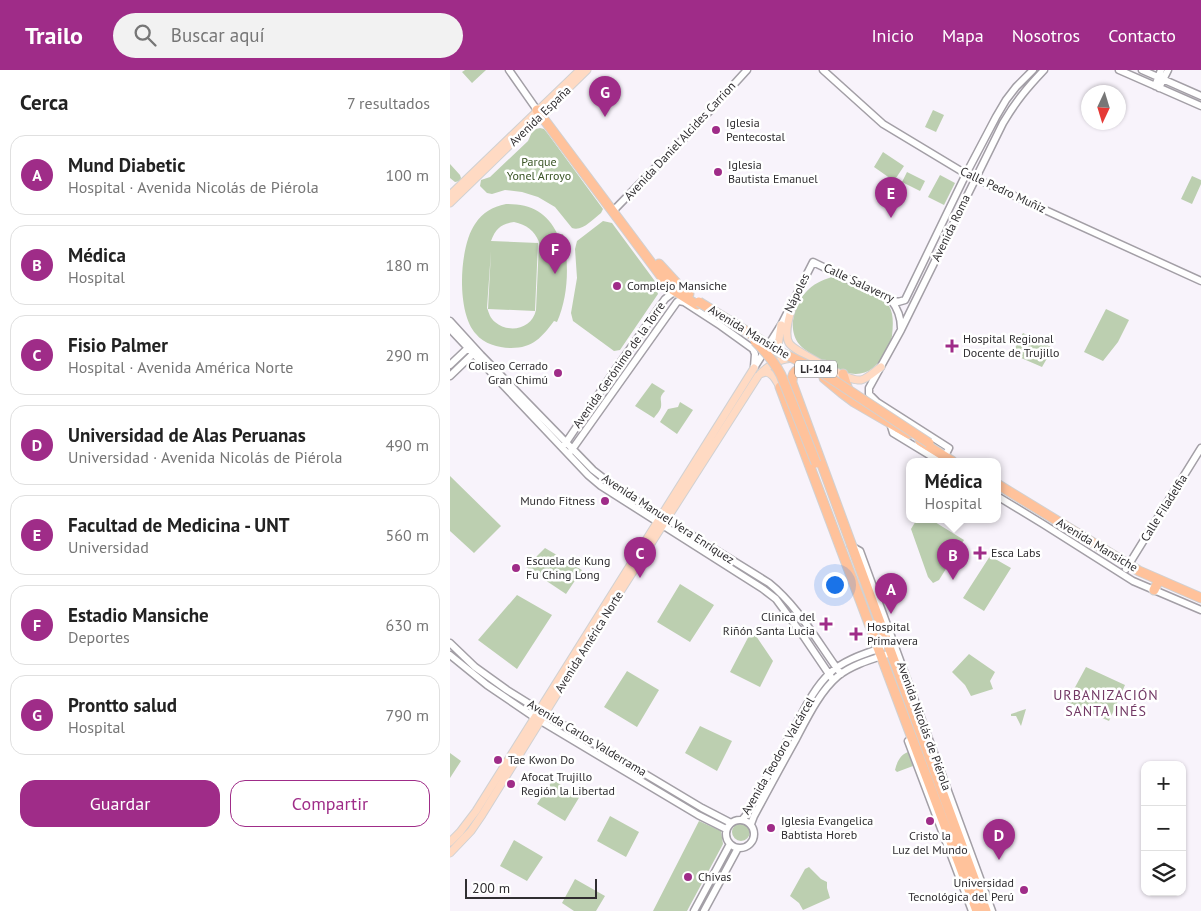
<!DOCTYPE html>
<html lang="es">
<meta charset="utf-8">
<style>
:root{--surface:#fff;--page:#f2f2f2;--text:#222;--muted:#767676;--line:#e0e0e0;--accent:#9f2c88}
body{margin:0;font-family:"PT Sans",sans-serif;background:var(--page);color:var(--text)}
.controls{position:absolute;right:15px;bottom:15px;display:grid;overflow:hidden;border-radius:10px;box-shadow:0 1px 4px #0004}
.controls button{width:45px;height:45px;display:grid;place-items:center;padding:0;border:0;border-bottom:1px solid var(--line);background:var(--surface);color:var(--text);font:25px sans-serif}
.compass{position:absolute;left:631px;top:15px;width:45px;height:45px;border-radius:50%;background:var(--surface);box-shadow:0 1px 4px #0004;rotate:184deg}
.scale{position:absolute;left:15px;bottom:12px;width:132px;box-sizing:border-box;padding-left:5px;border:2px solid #302e31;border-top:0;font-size:14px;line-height:18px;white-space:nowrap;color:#302e31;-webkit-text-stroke:4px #fff;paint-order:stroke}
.you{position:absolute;left:384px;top:514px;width:18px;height:18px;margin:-12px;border:4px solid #fff;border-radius:50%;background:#1a73e8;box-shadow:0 0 0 8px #1a73e833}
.badge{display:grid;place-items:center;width:32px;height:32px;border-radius:50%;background:var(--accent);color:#fff;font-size:16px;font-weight:700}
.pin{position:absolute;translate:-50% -41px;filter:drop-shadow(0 1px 2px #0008)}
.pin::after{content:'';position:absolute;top:26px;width:18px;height:15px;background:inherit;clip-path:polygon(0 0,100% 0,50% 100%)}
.popup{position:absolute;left:456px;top:388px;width:95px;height:65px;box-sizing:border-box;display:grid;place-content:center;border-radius:10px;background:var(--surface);filter:drop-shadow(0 1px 4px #0005);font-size:16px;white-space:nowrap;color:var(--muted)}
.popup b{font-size:19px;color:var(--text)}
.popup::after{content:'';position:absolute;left:50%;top:100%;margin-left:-10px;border:10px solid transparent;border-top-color:var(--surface)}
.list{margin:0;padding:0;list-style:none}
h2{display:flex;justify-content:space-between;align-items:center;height:65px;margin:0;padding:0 20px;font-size:21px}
h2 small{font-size:16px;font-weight:400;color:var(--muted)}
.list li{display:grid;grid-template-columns:32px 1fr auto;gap:15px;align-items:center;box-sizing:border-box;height:80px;margin:0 10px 10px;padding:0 10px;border:1px solid var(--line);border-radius:15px}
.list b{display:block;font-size:19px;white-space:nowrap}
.list p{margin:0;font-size:16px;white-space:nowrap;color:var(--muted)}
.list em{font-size:16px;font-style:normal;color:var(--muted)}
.actions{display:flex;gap:10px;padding:15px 20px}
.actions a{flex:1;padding:11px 0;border:1px solid var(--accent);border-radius:15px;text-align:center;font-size:18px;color:var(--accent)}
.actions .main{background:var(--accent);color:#fff}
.icon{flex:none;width:28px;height:28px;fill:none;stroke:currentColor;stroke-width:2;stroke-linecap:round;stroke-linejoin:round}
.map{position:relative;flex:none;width:751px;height:841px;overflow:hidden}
header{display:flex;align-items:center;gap:30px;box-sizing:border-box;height:70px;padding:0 25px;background:var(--accent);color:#fff}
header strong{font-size:24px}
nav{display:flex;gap:28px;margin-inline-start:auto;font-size:18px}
.search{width:350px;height:45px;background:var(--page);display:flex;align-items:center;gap:12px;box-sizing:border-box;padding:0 18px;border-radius:28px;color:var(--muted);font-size:19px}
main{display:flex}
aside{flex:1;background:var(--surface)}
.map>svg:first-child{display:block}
.green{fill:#bccfb0;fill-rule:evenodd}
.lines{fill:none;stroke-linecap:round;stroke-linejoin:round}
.secondary-casing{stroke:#a39fa6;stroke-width:9}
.primary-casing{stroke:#d1d1d2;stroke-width:9}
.highway-casing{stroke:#d1d1d2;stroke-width:11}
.secondary{stroke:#fff;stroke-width:6}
.primary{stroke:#ffdac3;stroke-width:7}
.highway{stroke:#ffc29b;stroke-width:9}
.highway-bridge-casing{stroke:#d1d1d2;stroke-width:11;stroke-linecap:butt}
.highway-bridge{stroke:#ffc29b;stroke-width:9}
.poi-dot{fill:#9f2c88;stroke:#fff;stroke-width:2}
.labels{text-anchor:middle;stroke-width:5;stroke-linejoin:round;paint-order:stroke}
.shield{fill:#fff;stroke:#6e6d6f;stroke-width:1}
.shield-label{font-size:11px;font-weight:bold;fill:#302e31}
.street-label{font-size:12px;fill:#302e31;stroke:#fff}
.poi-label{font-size:12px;fill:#302e31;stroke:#fff;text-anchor:start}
.park-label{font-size:12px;fill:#385223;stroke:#fff}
.neighbourhood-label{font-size:14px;letter-spacing:1px;fill:#713763;stroke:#fff}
</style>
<header>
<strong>Trailo</strong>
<div class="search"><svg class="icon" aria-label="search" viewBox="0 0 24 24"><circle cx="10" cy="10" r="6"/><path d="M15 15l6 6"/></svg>Buscar aquí</div>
<nav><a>Inicio</a><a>Mapa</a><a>Nosotros</a><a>Contacto</a></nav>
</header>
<main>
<aside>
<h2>Cerca<small>7 resultados</small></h2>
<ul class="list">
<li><span class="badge">A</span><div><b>Mund Diabetic</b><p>Hospital · Avenida Nicolás de Piérola</p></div><em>100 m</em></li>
<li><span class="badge">B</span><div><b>Médica</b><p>Hospital</p></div><em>180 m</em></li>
<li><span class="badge">C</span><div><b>Fisio Palmer</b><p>Hospital · Avenida América Norte</p></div><em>290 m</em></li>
<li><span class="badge">D</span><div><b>Universidad de Alas Peruanas</b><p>Universidad · Avenida Nicolás de Piérola</p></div><em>490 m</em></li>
<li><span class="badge">E</span><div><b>Facultad de Medicina - UNT</b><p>Universidad</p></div><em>560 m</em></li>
<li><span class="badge">F</span><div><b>Estadio Mansiche</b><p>Deportes</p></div><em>630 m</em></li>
<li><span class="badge">G</span><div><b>Prontto salud</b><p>Hospital</p></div><em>790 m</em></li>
</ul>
<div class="actions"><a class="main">Guardar</a><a>Compartir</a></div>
</aside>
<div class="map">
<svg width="751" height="841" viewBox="0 0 751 841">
<rect width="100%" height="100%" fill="#f8f3fb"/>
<path class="green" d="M15 0H36L22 13 12 2Z
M483 40 494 45 486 62 475 57Z
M90 58 94 59 98 64 153 139 151 143C143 149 132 162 122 158L105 137 88 127 72 122 55 120 42 124 37 123 30 116 31 110 40 107 78 71 82 62 86 59Z
M433 82 454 96 444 111 424 97Z
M0 94 10 105 11 108 10 111 5 112 0 108Z
M457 102 475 111 470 121 452 112Z
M490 105 505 113 494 135 478 127Z
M742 106 751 110V114L742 134 731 129Z
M56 134C81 134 97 142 108 165L113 164C119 192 119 225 107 252L104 251C92 267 83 278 61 278 49 278 34 274 26 264 6 243 9 177 25 154 33 142 42 137 56 134ZM64 152C77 155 84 160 89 172L86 240C82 259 59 264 45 252 40 248 39 243 37 238L41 181 38 239 85 241 88 173 41 171C46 158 51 154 64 152Z
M153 151 162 153 207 214V221L208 224 170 280 164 281 123 251 121 243 127 208 125 179 127 171Z
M382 207C395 211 432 226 439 236 444 244 443 256 442 266 440 275 431 292 423 298 405 312 383 298 367 288 362 284 354 280 349 274 337 259 344 235 356 222 363 214 372 210 382 207Z
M656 239 679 250 668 272 653 291 634 282Z
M573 263 603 278 592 297 562 284Z
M202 313 215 321C208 328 212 329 211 337 210 341 206 345 204 348L185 336Z
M230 332 243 340 227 364 210 352 218 339 228 337Z
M0 406 51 456 24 483 0 461Z
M467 449H480L514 470 489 510 483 513 478 507 461 459Z
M95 478 132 500 116 524 86 504 76 497Z
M540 486 561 498 534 541 513 528Z
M230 514 264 535 240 572 207 552Z
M67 525 102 545 67 599 28 570Z
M302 560 323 591 310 617 280 602Z
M519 584 545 602 540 611 543 619 521 626 515 615 502 602Z
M636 597 675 615 659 651 617 632Z
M177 601 209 620 187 657 154 637Z
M576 639 571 656 566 646H561V644Z
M250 656 282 671 267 701 235 683Z
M458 682 463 696 447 702 445 700C447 692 450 685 458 682Z
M0 683 11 691 0 708Z
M103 710 130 726 115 751 87 734Z
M160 746 189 762 176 787 147 771Z
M249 751 271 761 273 774 237 841H203Z
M282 762a9 9 0 1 1 18 0a9 9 0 1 1-18 0Z
M64 770 93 787 77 811 50 796Z
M359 797 371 809 377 812V818L380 828 353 840 349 833 340 826 355 799Z
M125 809 155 826 146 841H124L112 833Z"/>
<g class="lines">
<defs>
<path id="secondary" d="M59 0 87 40
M373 0 433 54 516 104 751 211
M669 0 751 36
M692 0 751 26
M705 16 711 0
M709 18 718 0
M163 141 245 57 297 0
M441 230C448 239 451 247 451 258
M0 251 31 285 143 400 165 417 211 446 319 513C349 537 368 573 391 604
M0 259 138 405 151 416 313 519 326 529 354 567 383 610
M0 295 20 276
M304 298 331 255 363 192 441 230 448 232 455 230 516 104 546 47 556 30 566 17 583 0
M0 306 26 281
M440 353 443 363 489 391
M115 374 165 300 215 229 225 221 229 220
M121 381 227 232 229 231 234 232 271 256 303 279 305 284 304 297
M495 386 499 378 427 332 419 324V318L451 260 553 53C566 31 577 18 594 0
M547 426 593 454 683 511 751 540
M401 476 410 481 542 841
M676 499 751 378
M0 573 25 597 57 620 128 664 252 738 281 753
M0 585 37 615 84 647 248 745 276 759
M458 671 522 841
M276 764a14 14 0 1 1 28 0a14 14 0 1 1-28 0Z
M292 750 298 743C312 716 327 689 342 662 353 642 363 619 380 603 394 590 414 584 431 578
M301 754 304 746C318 720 332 694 346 669 357 648 370 621 388 606 403 594 423 589 441 583
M244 841 280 774
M254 841 288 778"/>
<path id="primary" d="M0 125 130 0
M0 133 137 0
M344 231C341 241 333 262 339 273 343 280 394 307 403 309 405 310 408 310 411 310 417 309 425 301 431 297
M327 284 331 255
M310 304 316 302C324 304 326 311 330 317
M0 772 10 762 26 741 304 298
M0 783 21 761 32 745 172 519 308 306C324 289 337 287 360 288"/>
<path id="highway" d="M87 40 220 218 247 235
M209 194 232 219 239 224
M374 295C360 297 341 294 342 313L536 841
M393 304 399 323
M374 308 392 323 404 332 459 364
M330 317 527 841
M470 371 502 391
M547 414 689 501 751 528
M704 520 707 514"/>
</defs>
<use href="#secondary" class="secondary-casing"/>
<use href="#primary" class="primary-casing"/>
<use href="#highway" class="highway-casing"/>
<use href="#secondary" class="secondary"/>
<use href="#primary" class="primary"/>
<use href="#highway" class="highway"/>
<defs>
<path id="highway-bridge" d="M249 232 328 281 368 300 479 373
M305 271C316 282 324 291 331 305L366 393"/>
</defs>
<use href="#highway-bridge" class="highway-bridge-casing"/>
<use href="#highway-bridge" class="highway-bridge"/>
</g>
<g class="poi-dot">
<circle cx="266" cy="60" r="5"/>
<circle cx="268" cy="102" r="5"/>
<circle cx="167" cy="216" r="5"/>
<path d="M499.5 268.5h5v5h5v5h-5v5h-5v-5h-5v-5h5z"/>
<circle cx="108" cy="303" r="5"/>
<circle cx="155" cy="431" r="5"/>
<path d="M527.5 475.5h5v5h5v5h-5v5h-5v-5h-5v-5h5z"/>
<circle cx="66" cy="498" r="5"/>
<path d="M373.5 546.5h5v5h5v5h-5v5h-5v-5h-5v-5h5z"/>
<path d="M403.5 556.5h5v5h5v5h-5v5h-5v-5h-5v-5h5z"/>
<circle cx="48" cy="690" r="5"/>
<circle cx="61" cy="714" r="5"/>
<circle cx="480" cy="751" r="5"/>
<circle cx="321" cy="758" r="5"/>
<circle cx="238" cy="807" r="5"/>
<circle cx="574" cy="820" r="5"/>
</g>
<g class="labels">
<rect class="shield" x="345" y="290.5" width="42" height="17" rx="4"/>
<g class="shield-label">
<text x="366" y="303">LI-104</text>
</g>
<g class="street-label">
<text transform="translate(90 46) rotate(-44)" y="4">Avenida España</text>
<text transform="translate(230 71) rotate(-47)" y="4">Avenida Daniel Alcides Carrion</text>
<text transform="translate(553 120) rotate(25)" y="4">Calle Pedro Muñiz</text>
<text transform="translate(501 158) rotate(-64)" y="4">Avenida Roma</text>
<text transform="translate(409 213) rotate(25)" y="4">Calle Salaverry</text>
<text transform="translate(347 223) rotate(-64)" y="4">Nápoles</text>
<text transform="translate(299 262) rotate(31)" y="4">Avenida Mansiche</text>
<text transform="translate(169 295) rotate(-55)" y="4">Avenida Gerónimo de la Torre</text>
<text transform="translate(714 438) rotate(-58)" y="4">Calle Filadelfia</text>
<text transform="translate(218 449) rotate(33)" y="4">Avenida Manuel Vera Enríquez</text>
<text transform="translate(647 475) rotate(31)" y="4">Avenida Mansiche</text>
<text transform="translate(139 572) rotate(-58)" y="4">Avenida América Norte</text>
<text transform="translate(474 656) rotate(70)" y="4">Avenida Nicolás de Piérola</text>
<text transform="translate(137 668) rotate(31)" y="4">Avenida Carlos Valderrama</text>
<text transform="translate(328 686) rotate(-60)" y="4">Avenida Teodoro Valcárcel</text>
</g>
<g class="poi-label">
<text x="276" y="57">Iglesia<tspan x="276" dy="14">Pentecostal</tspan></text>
<text x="278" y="99">Iglesia<tspan x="278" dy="14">Bautista Emanuel</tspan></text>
<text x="177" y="220">Complejo Mansiche</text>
<text x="513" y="273">Hospital Regional<tspan x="513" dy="14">Docente de Trujillo</tspan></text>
<text x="98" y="300" text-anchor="end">Coliseo Cerrado<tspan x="98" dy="14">Gran Chimú</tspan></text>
<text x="145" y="435" text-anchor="end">Mundo Fitness</text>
<text x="541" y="487">Esca Labs</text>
<text x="76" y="495">Escuela de Kung<tspan x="76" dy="14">Fu Ching Long</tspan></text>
<text x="365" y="551" text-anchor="end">Clinica del<tspan x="365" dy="14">Riñón Santa Lucia</tspan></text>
<text x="417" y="561">Hospital<tspan x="417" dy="14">Primavera</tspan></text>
<text x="58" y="694">Tae Kwon Do</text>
<text x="71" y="711">Afocat Trujillo<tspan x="71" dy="14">Región la Libertad</tspan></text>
<text x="331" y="755">Iglesia Evangelica<tspan x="331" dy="14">Babtista Horeb</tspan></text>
<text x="480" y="770" text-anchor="middle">Cristo la<tspan x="480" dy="14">Luz del Mundo</tspan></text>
<text x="248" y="811">Chivas</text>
<text x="564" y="817" text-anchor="end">Universidad<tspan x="564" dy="14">Tecnológica del Perú</tspan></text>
</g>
<g class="park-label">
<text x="89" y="96">Parque<tspan x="89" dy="14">Yonel Arroyo</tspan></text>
</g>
<g class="neighbourhood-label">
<text x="656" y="630">URBANIZACIÓN<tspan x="656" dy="16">SANTA INÉS</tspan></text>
</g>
</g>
</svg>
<div class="controls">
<button>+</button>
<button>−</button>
<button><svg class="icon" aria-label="layers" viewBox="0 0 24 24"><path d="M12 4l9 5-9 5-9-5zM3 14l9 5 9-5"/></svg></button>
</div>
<svg class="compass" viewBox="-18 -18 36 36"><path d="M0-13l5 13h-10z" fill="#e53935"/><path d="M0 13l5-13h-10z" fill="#767676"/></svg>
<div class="scale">200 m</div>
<div class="you"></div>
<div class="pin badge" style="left:441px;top:544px">A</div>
<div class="pin badge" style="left:503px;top:510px">B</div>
<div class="popup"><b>Médica</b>Hospital</div>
<div class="pin badge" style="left:190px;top:508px">C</div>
<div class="pin badge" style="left:549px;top:790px">D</div>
<div class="pin badge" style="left:441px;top:148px">E</div>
<div class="pin badge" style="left:105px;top:204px">F</div>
<div class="pin badge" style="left:155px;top:47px">G</div>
</div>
</main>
